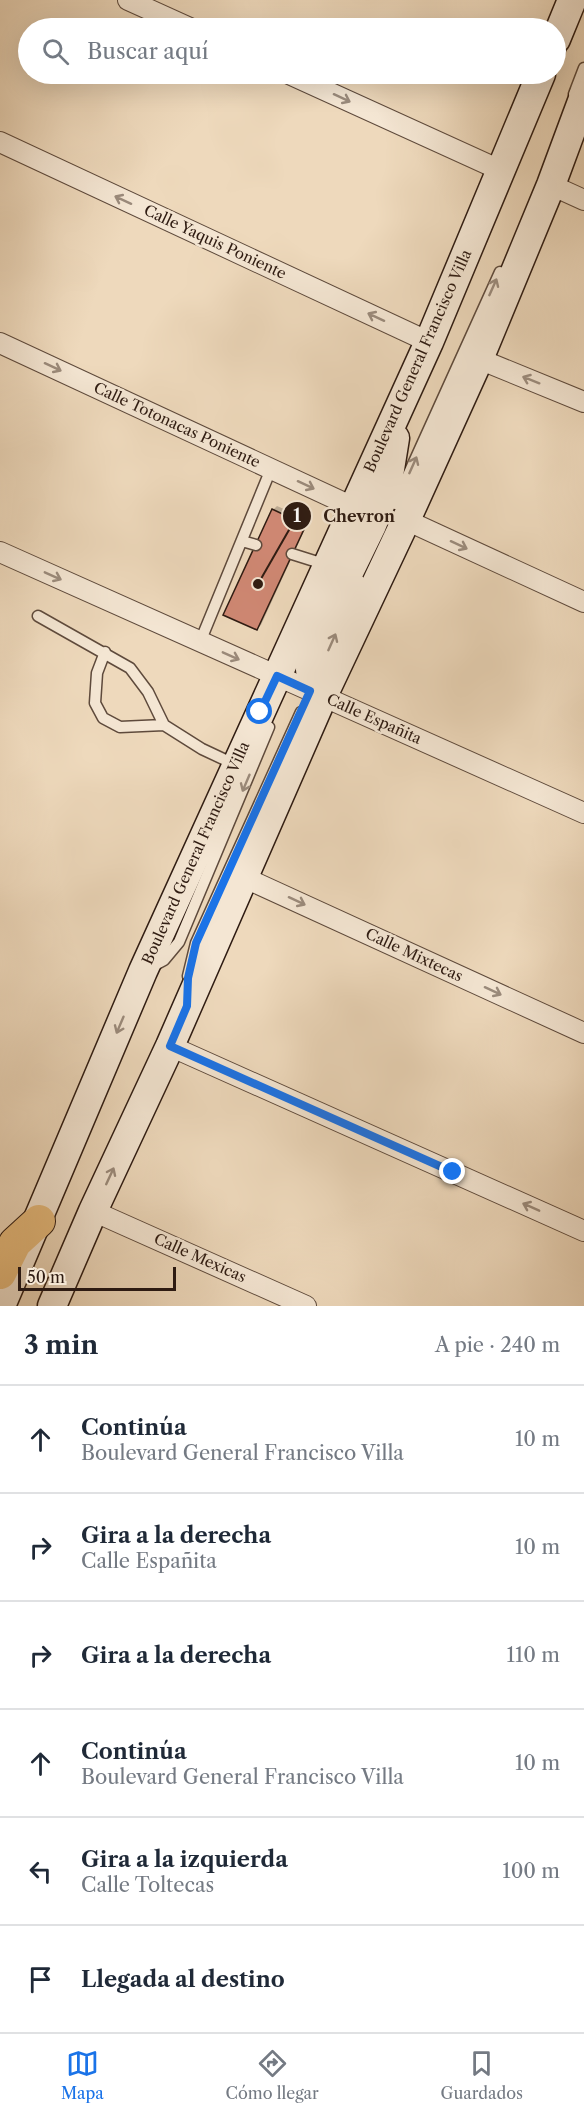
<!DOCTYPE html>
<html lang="es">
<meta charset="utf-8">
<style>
:root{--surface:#fff;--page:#f6f6f7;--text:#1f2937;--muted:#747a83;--line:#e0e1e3;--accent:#1a73e8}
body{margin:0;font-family:"Libre Caslon Text",serif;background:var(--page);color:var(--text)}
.scale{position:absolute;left:18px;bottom:15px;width:158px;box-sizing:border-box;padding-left:6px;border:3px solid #2e1b12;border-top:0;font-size:16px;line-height:21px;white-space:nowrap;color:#2e1b12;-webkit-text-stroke:4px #f4e6d3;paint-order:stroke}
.stop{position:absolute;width:18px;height:18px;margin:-14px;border:4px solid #1a73e8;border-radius:50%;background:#fff}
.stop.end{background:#1a73e8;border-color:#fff;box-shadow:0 2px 6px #0008}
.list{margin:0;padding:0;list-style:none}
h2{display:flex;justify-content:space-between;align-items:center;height:78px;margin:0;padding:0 24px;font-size:26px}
h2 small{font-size:20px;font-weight:400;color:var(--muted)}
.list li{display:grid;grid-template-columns:39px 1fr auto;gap:18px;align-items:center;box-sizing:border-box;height:108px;padding:0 24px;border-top:2px solid var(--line)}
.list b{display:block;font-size:22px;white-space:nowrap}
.list p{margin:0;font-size:20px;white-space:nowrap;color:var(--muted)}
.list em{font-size:20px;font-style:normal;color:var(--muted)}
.icon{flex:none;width:33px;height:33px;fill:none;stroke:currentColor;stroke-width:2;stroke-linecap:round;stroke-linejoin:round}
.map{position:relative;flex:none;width:584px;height:1306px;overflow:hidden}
.search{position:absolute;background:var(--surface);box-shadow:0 6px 24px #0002;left:18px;right:18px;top:18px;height:66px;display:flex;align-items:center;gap:15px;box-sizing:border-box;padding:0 21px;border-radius:33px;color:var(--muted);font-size:22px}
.sheet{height:726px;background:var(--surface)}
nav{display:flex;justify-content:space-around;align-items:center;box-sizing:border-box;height:84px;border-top:2px solid var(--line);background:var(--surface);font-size:16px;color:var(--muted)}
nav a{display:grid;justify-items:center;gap:3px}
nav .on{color:var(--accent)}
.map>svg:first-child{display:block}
.shadow{fill:#0003}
.building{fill:#d08874;stroke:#2e1b12;stroke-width:1.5}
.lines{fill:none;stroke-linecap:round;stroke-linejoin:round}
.service-casing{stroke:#5e4a3c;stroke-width:13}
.minor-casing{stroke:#5e4a3c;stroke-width:22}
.secondary-casing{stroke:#2e1b12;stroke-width:31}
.primary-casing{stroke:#2e1b12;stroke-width:34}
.service{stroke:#f4e6d3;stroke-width:10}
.minor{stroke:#f4e6d3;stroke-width:20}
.secondary{stroke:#f4e6d3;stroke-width:28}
.primary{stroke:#e7bc7e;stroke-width:32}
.oneway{stroke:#9b8b7c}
.route{stroke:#1a73e8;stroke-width:8}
.labels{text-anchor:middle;stroke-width:5;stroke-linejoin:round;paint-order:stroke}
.street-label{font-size:15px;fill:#2e1b12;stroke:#f4e6d3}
.leader{fill:none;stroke:#2e1b12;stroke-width:2}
.callout-dot{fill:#2e1b12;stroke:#f4e6d3;stroke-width:2}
.mark-label{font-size:18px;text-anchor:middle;font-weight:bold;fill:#fff}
.callout-label{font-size:16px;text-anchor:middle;font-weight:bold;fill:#2e1b12;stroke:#f4e6d3;stroke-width:5;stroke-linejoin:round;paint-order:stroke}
</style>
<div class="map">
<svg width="584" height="1306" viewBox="0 0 584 1306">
<rect width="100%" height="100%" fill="#eed9bc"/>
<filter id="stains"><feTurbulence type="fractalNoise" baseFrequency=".00333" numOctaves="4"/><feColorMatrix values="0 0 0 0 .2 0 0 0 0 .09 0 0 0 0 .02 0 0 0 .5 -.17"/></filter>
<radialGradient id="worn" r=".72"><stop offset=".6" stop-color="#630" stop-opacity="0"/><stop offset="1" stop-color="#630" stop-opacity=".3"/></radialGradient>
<path class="shadow" d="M277 506 309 520 261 625 257 629 273 510Z"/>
<path class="building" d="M272 509 306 525 257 630 223 615Z"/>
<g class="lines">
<defs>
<path id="service" d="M556 61 564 39
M574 94 584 68
M395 504 500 272
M242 541 256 545
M292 554 327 565
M38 616 130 668 148 692 164 725 202 749 236 765
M200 642 271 469
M105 652 97 673 95 703 103 718 120 727 164 725
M322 665 360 581
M151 967 164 960 179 942 269 727
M188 976 196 943 301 712"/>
<path id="minor" d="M128 0 190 28
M289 74 500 170
M0 142 429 342
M551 185 584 200
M0 343 353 507
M479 359 584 402
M406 520 584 602
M0 552 584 813
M243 877 584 1033
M170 1046 584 1231
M93 1211 306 1306"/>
<path id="secondary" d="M556 39 572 0
M323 696 310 670 311 650 372 525 387 488 395 438
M1 1306 143 971 429 342 541 74
M52 1306 93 1211 170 1046 323 696 406 520 479 359 551 185 584 96"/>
<path id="primary" d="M0 1273 15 1243 39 1221"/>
</defs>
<use href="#service" class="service-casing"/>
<use href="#minor" class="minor-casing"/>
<use href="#secondary" class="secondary-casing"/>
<use href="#primary" class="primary-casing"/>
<use href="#service" class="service"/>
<use href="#minor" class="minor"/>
<use href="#secondary" class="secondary"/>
<use href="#primary" class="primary"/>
</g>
<defs><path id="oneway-shaft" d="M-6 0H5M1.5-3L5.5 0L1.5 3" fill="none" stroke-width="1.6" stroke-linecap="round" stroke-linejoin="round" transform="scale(1.5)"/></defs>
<g class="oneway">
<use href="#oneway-shaft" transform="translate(342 98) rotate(25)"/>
<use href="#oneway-shaft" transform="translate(123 200) rotate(-155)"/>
<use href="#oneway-shaft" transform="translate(493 287) rotate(-66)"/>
<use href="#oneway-shaft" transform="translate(376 317) rotate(-155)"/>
<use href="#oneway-shaft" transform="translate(53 367) rotate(25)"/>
<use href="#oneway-shaft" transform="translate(531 380) rotate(-158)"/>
<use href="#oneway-shaft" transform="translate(413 465) rotate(-66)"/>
<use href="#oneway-shaft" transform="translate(306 485) rotate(25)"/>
<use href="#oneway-shaft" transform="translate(459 545) rotate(25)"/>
<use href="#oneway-shaft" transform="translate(53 576) rotate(24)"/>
<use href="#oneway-shaft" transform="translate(332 642) rotate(-66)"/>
<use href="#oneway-shaft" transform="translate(231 656) rotate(24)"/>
<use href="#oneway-shaft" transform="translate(246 783) rotate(113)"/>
<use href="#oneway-shaft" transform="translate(297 901) rotate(25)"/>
<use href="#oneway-shaft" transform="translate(493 991) rotate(25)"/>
<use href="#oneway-shaft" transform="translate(120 1025) rotate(113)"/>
<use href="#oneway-shaft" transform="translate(110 1176) rotate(-65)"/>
<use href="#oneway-shaft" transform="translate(531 1207) rotate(-156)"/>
</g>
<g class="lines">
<path class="route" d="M260 712 277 676 310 691 196 943 188 978 187 1006 170 1046 453 1172"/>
</g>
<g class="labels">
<g class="street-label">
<text transform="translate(215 242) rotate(25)" y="5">Calle Yaquis Poniente</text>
<text transform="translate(418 361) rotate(-66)" y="5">Boulevard General Francisco Villa</text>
<text transform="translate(177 425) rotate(25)" y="5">Calle Totonacas Poniente</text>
<text transform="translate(374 719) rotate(24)" y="5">Calle Españita</text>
<text transform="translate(196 853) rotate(-66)" y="5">Boulevard General Francisco Villa</text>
<text transform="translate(414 955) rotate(25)" y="5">Calle Mixtecas</text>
<text transform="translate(200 1258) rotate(24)" y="5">Calle Mexicas</text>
</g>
</g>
<path class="leader" d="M258 584L297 516"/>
<g class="callout-dot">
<circle cx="258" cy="584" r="6"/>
<circle cx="297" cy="516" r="15"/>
</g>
<g class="mark-label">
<text x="297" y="522">1</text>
</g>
<g class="callout-label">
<text x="359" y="522">Chevron</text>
</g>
<rect width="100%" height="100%" filter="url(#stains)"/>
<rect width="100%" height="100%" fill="url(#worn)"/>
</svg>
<div class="scale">50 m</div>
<div class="stop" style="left:260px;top:712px"></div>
<div class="stop end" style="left:453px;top:1172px"></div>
<div class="search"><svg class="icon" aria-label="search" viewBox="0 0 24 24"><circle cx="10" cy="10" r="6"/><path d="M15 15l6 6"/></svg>Buscar aquí</div>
</div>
<section class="sheet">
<h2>3 min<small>A pie · 240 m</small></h2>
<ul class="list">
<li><svg class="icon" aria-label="ahead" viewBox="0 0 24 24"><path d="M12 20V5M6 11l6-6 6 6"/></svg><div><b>Continúa</b><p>Boulevard General Francisco Villa</p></div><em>10 m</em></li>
<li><svg class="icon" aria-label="right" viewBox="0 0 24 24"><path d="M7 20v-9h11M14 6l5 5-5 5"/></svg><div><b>Gira a la derecha</b><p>Calle Españita</p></div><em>10 m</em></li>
<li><svg class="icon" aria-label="right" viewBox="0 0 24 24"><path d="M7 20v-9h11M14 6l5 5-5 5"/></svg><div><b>Gira a la derecha</b></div><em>110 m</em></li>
<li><svg class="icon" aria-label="ahead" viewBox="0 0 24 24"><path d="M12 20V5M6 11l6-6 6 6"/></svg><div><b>Continúa</b><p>Boulevard General Francisco Villa</p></div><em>10 m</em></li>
<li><svg class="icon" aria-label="left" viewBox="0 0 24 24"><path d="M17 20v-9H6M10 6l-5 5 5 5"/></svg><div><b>Gira a la izquierda</b><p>Calle Toltecas</p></div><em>100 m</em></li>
<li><svg class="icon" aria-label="arrive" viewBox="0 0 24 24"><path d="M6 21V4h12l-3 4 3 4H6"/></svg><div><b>Llegada al destino</b></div></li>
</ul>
</section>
<nav>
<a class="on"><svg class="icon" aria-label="map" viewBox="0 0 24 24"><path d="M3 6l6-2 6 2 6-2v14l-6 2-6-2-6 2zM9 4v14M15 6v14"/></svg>Mapa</a>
<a><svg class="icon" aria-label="directions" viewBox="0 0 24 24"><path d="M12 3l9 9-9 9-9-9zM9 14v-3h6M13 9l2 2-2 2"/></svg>Cómo llegar</a>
<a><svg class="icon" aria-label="saved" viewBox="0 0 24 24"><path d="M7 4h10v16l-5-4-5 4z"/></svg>Guardados</a>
</nav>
